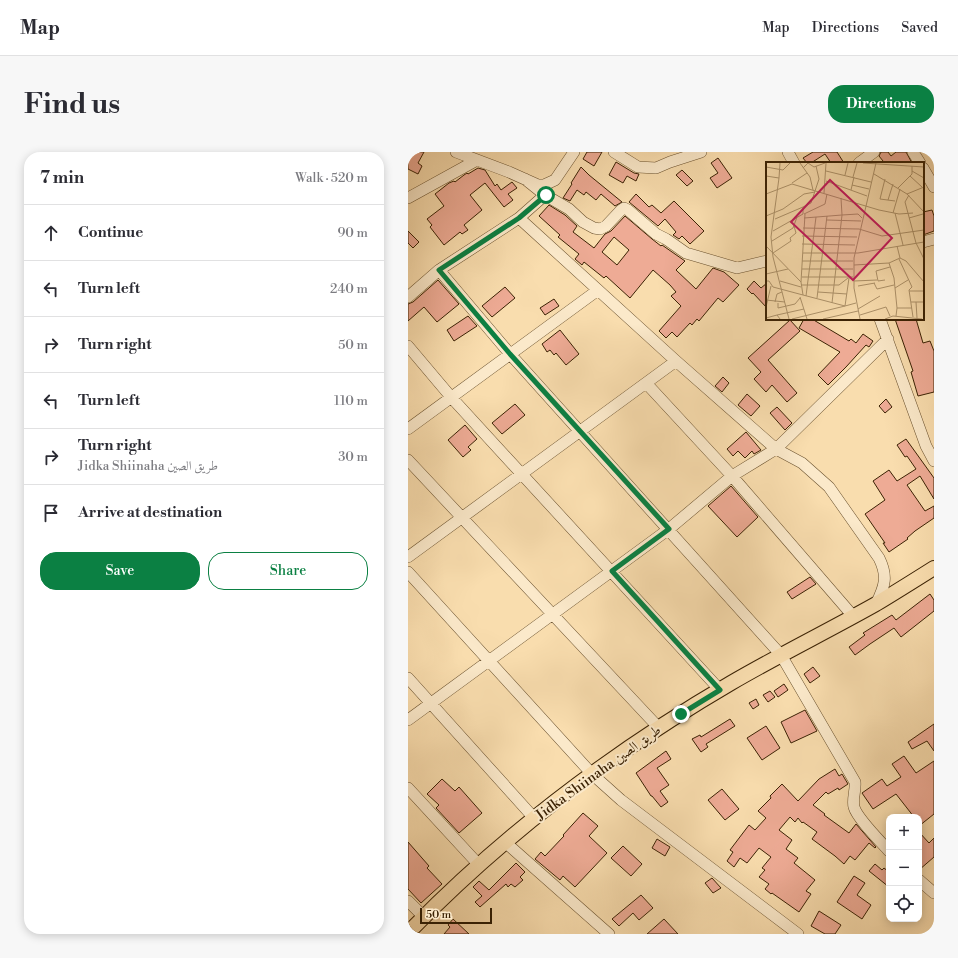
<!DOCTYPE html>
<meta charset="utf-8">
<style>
:root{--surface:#fff;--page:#f7f7f7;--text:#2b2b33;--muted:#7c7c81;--line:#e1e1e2;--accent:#0b8043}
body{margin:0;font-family:"Libre Bodoni",Amiri,serif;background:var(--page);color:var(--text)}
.controls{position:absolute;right:12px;bottom:12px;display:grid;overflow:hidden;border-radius:8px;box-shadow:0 2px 10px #0003}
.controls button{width:36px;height:36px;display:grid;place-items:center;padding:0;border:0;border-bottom:1px solid var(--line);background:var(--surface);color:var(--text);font:20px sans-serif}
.scale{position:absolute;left:12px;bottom:10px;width:72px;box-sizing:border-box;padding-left:4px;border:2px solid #3b2204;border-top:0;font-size:11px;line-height:14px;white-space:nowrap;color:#3b2204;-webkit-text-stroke:3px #fbe9ca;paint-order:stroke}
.stop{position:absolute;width:12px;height:12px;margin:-9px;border:3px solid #0b8043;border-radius:50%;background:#fff}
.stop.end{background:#0b8043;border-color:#fff;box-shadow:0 1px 4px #0008}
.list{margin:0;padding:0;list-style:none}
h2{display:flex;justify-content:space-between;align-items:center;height:52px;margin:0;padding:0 16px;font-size:17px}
h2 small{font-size:13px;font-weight:400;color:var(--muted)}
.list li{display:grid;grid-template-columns:26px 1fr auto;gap:12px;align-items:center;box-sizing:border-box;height:56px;padding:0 16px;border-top:1px solid var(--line)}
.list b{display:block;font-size:15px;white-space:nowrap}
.list p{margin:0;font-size:13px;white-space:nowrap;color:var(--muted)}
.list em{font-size:13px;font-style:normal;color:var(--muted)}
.actions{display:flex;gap:8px;padding:12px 16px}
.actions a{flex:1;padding:9px 0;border:1px solid var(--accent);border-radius:16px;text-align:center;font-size:14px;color:var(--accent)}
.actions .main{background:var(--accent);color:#fff}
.icon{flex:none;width:22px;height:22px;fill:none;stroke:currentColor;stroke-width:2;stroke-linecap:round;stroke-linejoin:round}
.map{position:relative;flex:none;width:526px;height:782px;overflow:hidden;border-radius:16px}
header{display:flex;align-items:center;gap:24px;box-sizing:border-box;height:56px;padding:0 20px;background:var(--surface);border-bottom:1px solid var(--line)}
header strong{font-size:19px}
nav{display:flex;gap:22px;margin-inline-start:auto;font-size:14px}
.intro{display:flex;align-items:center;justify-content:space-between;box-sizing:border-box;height:96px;padding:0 24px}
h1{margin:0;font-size:28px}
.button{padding:10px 18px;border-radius:16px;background:var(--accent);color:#fff;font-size:14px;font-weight:700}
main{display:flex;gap:24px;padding:0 24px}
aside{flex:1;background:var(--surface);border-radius:16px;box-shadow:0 2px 10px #0003}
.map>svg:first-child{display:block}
.building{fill:#eeab95;stroke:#3b2204;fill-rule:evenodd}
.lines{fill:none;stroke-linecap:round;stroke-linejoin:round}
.minor-casing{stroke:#6a512e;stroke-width:12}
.major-casing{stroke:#3b2204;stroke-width:16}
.minor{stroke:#fbe9ca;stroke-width:11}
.major{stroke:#f9ddae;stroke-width:14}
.route{stroke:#0b8043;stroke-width:5}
.labels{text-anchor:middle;stroke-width:4;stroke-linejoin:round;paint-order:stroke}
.street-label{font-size:14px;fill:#3b2204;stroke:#fbe9ca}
.inset-road{fill:none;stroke:#ad926a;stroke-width:1}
.view{fill:#c2185b;fill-opacity:0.15;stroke:#c2185b;stroke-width:2}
.inset-edge{fill:none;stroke:#3b2204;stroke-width:2}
</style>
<header>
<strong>Map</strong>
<nav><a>Map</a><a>Directions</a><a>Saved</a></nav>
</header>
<div class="intro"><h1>Find us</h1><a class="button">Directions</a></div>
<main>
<aside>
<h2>7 min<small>Walk · 520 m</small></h2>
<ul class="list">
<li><svg class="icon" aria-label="ahead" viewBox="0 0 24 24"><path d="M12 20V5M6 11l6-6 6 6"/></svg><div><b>Continue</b></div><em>90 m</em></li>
<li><svg class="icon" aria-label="left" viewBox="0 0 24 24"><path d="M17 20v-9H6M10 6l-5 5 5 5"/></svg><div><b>Turn left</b></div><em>240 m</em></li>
<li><svg class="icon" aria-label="right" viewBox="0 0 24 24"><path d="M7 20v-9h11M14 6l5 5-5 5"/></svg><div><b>Turn right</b></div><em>50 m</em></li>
<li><svg class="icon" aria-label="left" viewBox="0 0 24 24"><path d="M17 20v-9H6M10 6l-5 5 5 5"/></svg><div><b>Turn left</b></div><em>110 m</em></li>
<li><svg class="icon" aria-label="right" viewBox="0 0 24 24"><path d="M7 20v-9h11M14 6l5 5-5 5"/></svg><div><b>Turn right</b><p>Jidka Shiinaha طريق الصين</p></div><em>30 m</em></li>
<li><svg class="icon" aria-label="arrive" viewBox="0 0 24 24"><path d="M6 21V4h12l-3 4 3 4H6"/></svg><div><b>Arrive at destination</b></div></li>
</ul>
<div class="actions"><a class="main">Save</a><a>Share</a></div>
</aside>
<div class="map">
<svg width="526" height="782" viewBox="0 0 526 782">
<rect width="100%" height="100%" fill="#f9ddae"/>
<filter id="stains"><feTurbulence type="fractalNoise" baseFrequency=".005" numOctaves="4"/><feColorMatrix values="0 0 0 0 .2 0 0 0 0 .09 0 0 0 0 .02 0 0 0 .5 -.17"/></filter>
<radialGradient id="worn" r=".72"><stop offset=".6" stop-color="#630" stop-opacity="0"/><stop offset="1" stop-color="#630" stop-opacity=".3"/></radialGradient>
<path class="building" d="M0 0H16L10 11 14 14 10 22 0 17Z
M179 0H194L186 14 175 7Z
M405 0H429L436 11H423L417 2 403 11H399L395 6Z
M473 0H480L483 4 488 0H498L504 11H472L475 9 471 4Z
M310 6 324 26 309 36 302 26 310 21 303 11Z
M208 10 226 21 231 22 228 29 219 24 215 31 201 23Z
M173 15 181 23 214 50 207 54 193 42 188 48 178 40 176 43 169 38 162 49 155 46 164 32 163 31Z
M70 16 77 18 87 34 89 32 93 38 104 30 109 36 100 42 105 48 96 55 77 31 62 43 74 58 56 73 60 78 54 82 52 80 36 93 22 75 24 73 19 67 36 54 27 42 41 31 46 29 47 30 56 23 59 21 60 22Z
M274 18 285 29 279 34 268 23Z
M228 42 241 55 244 53 253 61 266 49 296 79 282 92 274 84 271 87 265 83 268 80 257 67 250 74 221 50Z
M141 53 157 63 169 74 165 80 186 96 197 82 203 79 217 64 244 87 253 94 254 93 277 109 268 118 288 137 305 116 316 120 331 133 315 150 310 146 291 169 289 167 284 173 282 171 269 185 264 180 258 186 251 179 273 154 263 144 268 140 262 133 245 118 222 146 198 124 196 126 176 110 174 113 167 107 171 102 150 85 152 83 131 64ZM206 85 221 98 209 113 194 100Z
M524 58 526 64V79L515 83V60Z
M0 79 11 90 5 96 0 91Z
M30 128 51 152 29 170 16 155 0 169V152L5 150Z
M346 129 353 136 359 131V156L345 141 344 142 339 137Z
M97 135 107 146 84 165 74 154Z
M146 147 151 154 137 163 132 156Z
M60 164 69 174 46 189 39 178Z
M396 167H404L441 189 443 187 448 191 455 182 465 189 461 195 458 193 438 215 420 233 410 223 432 200 391 176Z
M487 167H508L515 191 522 189 526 199V240L510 244 503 220 505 219Z
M382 168 392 179 360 208 389 241 379 250 364 233 358 240 346 227 353 220 340 206Z
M152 178 171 202 158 213 148 201 146 203 142 198 139 200 134 192Z
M315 225 321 231 314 240 307 234Z
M339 242 352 254 343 264 330 253Z
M478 247 484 255 477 261 471 254Z
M107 252 117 263 94 282 84 271Z
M369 255 384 271 377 278 362 261Z
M57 273 69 287 60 295 63 298 55 305 40 288Z
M338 280 353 298 346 302 344 299 337 306 330 299 325 304 319 297Z
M498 287 526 326V347L512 324 499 333 517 359 526 354V366L507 379 499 386 500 387 481 400 475 391H477L457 362 477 348 465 329 481 318 489 329 508 317 499 304 497 305 489 293Z
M323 334 350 365 329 385 300 354Z
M402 425 408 432 384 447 379 440Z
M522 442 526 448V459L493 485 486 476 462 492 447 503 441 495 457 483 455 481 484 463 488 468Z
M405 515 412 524 402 531 396 522Z
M376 532 380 538 370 545 366 539Z
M362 539 367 545 360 550 355 543Z
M348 547 351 553 345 557 341 551Z
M397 558 409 579 383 591 373 570Z
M322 567 327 574 298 592 300 595 293 600 284 587 292 583 293 585Z
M526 572V599L519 589 504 597 500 590Z
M358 574 372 596 354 608 339 586Z
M258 599 263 607 249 616 261 633 252 639 260 650 253 655 244 644H243L228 621Z
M496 604 508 621 526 609V662L511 674V665H506L488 642 465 657 454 641 474 627 479 634 493 625 484 612Z
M427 617 431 624 434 622 440 632 431 638 430 636 420 642 418 640 405 653 417 662 416 663 441 681 448 672 468 695 467 696 461 691 447 708 442 704 436 712 427 704 404 687 409 680 395 670 394 671 390 666 387 670 382 665 371 678 384 688 378 697 390 706 386 711 407 728 398 739 403 742 391 760 364 741 363 742 357 737 361 732 351 725 357 718 354 716 363 705 351 696 339 711 332 706 326 715 319 709 325 700 322 698 341 673 347 678 358 666 350 659 363 646 362 644 374 632 390 649 411 627Z
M34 627 47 639 51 635 74 661 51 681 28 656 31 653 19 642Z
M314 637 331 657 317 668 300 648Z
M175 661 190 674 181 684 199 701 167 735 155 724 152 728 127 707 133 700 137 704 156 684 155 683Z
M511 680 521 691 526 686V705L511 718Z
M249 687 262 695 257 704 244 696Z
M0 690 21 714 19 716 34 732 13 751 0 737Z
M215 694 234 712 223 724 203 706Z
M108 711 117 720 112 725 115 728 107 735 103 732 100 735 98 732 72 755 67 750 74 744 65 735 71 729 81 738Z
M467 712 474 718 476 716 481 720V735L461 719Z
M446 724 457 731 449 743 463 753 454 767 429 750Z
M304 726 313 736 305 741 297 731Z
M233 743 245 756 231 768 225 761 211 774 204 767Z
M411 759 433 773 427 782H417L403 774Z
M45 767 61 782H36L42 775 40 773Z
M256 767 270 782H239Z"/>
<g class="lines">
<defs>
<path id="minor" d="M48 0 101 20 130 33H136L147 28 166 0
M206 0 230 15 248 16 262 10 293 0
M380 0 386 11
M505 0 512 11
M451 11 466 0
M515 16 526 35
M117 27 137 43 161 57 175 70 186 76 192 77 198 74 213 58 216 56 220 58 248 82 258 87 278 101 329 116 359 109
M0 46 69 8
M515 90 526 87
M31 118 102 202 373 503 447 630C448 638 444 647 446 655 449 666 472 689 481 699
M0 145 31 118 111 66 137 43
M472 167 518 294 526 309
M0 194 43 245 312 538
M238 231 324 324 445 464
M0 277 190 138
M0 308 251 576
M0 405 268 209
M0 420 184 622 213 648 390 782
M468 452C477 434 480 424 471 406L421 335 394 311 368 297 480 187
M0 526 126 666
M0 568 261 377 324 324 368 297 268 209 111 66
M0 636 71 713
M97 690 201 782
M511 728 526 741
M0 749 16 765"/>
<path id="major" d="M0 781C95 683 205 600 323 531 371 503 420 479 468 452 488 440 507 428 526 416"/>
</defs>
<use href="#minor" class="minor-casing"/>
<use href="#major" class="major-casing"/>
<use href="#minor" class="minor"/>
<use href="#major" class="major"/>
</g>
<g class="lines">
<path class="route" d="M138 43 111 66 31 118 102 202 261 377 204 419 312 538 273 562"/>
</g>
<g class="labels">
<g class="street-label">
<text transform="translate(190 620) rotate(-36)" y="5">Jidka Shiinaha طريق الصين</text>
</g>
</g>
<g transform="translate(358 10)">
<rect width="158" height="158" fill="#f9ddae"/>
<path class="inset-road" d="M34 1 44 15 47 28M97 1 158 5M0 5 17 8 24 1M37 6 42 1 48 5 59 1M60 9 105 20M146 9 158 16M108 12 141 32 158 50M79 13 82 1M0 14 13 16 5 75 7 95 23 157M144 14 156 25M87 15 91 1M13 16 14 1M119 17 114 37 129 39M60 19 101 34M26 21 41 11M86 23 103 27M132 26 146 12V4M85 28 88 15M58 31 60 1M0 32 26 22 113 48 133 52 147 51M141 32 158 25M143 33 139 40 150 81 158 97M75 36 76 53 92 52 96 56M122 38 127 22M127 51 134 27M129 51 137 83M38 52 59 42 61 32M0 54 17 47 38 32 49 30M38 56 76 53 66 141M143 56 157 52M9 57 37 45M61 58 95 59M37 66 93 67 116 74 158 68M7 69 37 52V45L45 41 53 17 50 4M36 74 91 75M6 79 27 66 31 55M36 82 89 83M0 84 35 120 37 133 79 144 90 141M131 84 134 96 140 99 158 120M7 91 25 79 24 76 30 71 28 64M37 91H92L158 80M133 97 146 125 143 128 147 155M36 99H87M123 101 128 116 131 146M88 103 123 101 134 96M36 107H87M0 112 22 107M36 115H87M119 118 112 119 110 109 124 105M0 119H3L7 125 37 133M14 119 35 125M88 119 111 118M35 120 39 52M108 121 111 127 128 123M35 123H73L82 116M92 124 109 121M129 126 142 118M143 129H158M52 130 81 132M40 134 50 55M34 135 41 157M51 136 61 54M0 138 19 140M9 140 11 132 16 130M145 140H158M150 140 151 156M12 141V146L29 142 34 136M0 145 5 124M92 147 114 134M11 153 38 147M94 153 120 145 124 154M130 154 131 146H146M0 156 11 153 14 157M26 157 79 144 83 116M57 157 92 149M94 157 88 126V96L110 1M119 157 127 154 156 157"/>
<path class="view" d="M64 18 126 76 87 118 25 60Z"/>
<rect width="158" height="158" class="inset-edge"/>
</g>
<rect width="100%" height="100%" filter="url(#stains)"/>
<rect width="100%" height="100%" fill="url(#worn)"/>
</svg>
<div class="controls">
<button>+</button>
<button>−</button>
<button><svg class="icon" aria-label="locate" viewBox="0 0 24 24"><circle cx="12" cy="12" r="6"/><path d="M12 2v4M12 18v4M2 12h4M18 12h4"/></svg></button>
</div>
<div class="scale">50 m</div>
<div class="stop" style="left:138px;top:43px"></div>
<div class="stop end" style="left:273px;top:562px"></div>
</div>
</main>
